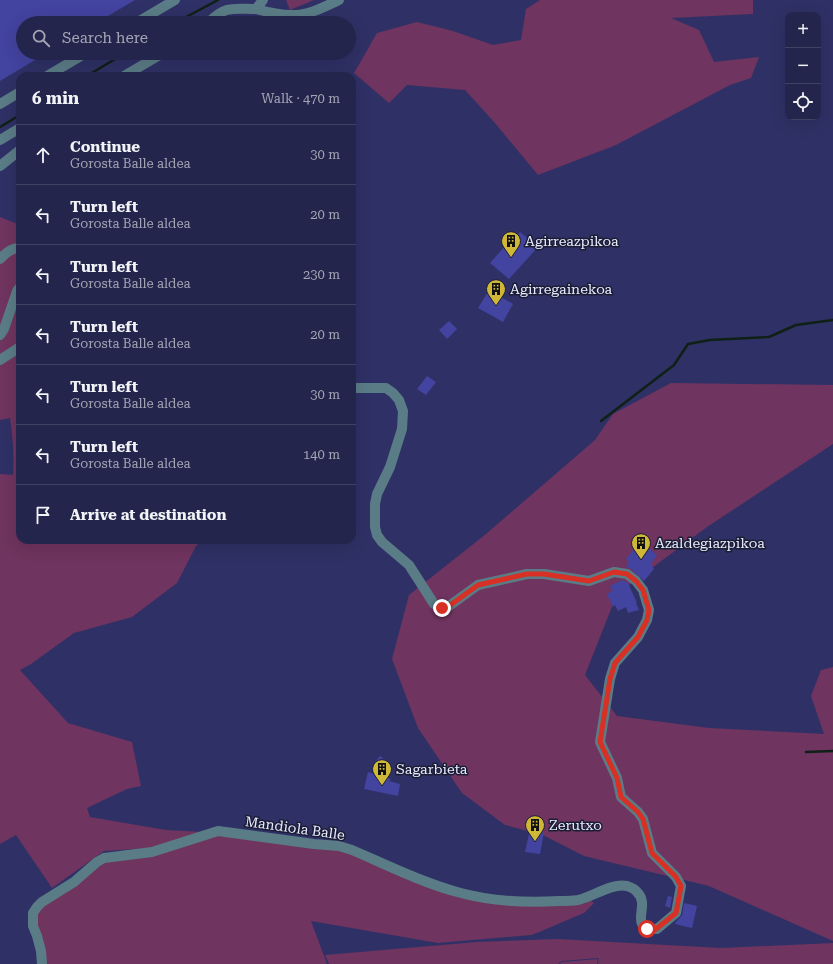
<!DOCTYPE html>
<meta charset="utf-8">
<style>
:root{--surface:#23254c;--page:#2f3156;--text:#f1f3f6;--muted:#a3a5b5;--line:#404264}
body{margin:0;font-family:"Roboto Serif",serif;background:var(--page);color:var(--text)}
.controls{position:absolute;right:12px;top:12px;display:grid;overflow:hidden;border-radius:8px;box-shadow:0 4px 16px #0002}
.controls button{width:36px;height:36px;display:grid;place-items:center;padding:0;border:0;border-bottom:1px solid var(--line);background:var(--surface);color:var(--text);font:20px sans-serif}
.stop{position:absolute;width:12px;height:12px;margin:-9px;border:3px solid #d93025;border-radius:50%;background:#fff}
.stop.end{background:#d93025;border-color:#fff;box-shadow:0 1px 4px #0008}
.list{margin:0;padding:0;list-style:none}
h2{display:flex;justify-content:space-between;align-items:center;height:52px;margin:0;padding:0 16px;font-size:17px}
h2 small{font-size:13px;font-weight:400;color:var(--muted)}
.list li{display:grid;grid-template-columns:26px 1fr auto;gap:12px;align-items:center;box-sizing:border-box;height:60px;padding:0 16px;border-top:1px solid var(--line)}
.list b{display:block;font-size:15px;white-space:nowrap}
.list p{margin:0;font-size:13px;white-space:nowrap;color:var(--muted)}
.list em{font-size:13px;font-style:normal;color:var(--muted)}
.icon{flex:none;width:22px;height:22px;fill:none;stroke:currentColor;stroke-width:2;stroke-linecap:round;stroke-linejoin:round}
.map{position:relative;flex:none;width:833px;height:964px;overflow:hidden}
.search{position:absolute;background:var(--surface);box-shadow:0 4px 16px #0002;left:16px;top:16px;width:340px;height:44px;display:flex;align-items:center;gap:10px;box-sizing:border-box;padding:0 14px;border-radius:22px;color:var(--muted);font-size:15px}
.panel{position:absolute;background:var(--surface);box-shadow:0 4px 16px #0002;left:16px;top:72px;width:340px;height:472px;border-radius:12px}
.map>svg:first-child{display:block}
.green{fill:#6f345f}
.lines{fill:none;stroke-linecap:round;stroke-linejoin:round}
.stream{stroke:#0f2016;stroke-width:2.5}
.building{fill:#4343a0}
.minor{stroke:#5a7c86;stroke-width:10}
.route{stroke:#d93025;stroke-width:5}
.labels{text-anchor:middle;stroke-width:3;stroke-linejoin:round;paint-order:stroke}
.poi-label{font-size:14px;fill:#e8ebff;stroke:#1b1d35;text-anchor:start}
.street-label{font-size:14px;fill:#e8ebff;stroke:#1b1d35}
</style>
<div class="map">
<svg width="833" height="964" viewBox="0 0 833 964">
<rect width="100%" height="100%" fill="#2f3166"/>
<path class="green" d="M286 0H314L290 10Z
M540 0H753V14L671 18 699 30 714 62 759 57 751 78 730 85 616 145 538 175 495 123 465 90 407 85 389 103 354 73 377 33 417 22 453 31 493 45 521 40 526 9Z
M0 217 20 225V540H203L196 546 177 583 132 617 74 633 31 664 20 670 68 723 132 742 141 786 127 789 87 808 90 817 166 830 203 832 150 848 104 851 52 888 16 835 0 844V474L13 475C14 456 13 437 10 418L0 420Z
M671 383 833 385V444L707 527 617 594 585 675 617 716 709 728 824 734 811 696 821 670 833 667V941L709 886 584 856 543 835 505 825 462 793 418 728 392 659 409 595 486 534 595 440 613 414Z
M210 836H228L339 849 423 885 517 905 584 904 590 900 594 903 584 913 532 935 438 943 311 921 327 964H45L36 917 40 907 108 860Z
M557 939 721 948 833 943V964H598L599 959 598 958 562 961 558 964H329L325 955 477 942Z
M598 959 597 964H560L562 962Z"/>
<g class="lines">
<path class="stream" d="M175 23 218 0
M87 76 125 53
M0 127 20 115
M601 421 674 365 688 344 710 340 769 337 796 325 833 320
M806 752 833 751"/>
</g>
<path class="building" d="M0 0H135L96 23H23V53H47L0 81Z
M520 232 538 247 509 279 490 263 506 245 508 246Z
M489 290 513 304 503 322 478 308Z
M449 321 457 329 447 339 439 330Z
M427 376 436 382 426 395 417 389Z
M640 541 657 555 651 564 654 569 644 581 631 569 626 567 629 562 626 559Z
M622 580 628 583 637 603H636L639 610 628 613 626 607 618 611 615 605 613 607 607 594 612 591 610 586Z
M380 756 385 760 381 766 375 762Z
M368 772 391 779 389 781 400 784 398 796 364 789Z
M537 824 541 825 544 833 540 854 525 852 530 829H532Z
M668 896 672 897 670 908 665 906Z
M684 903 697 906 692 928 675 924 676 922 682 915Z"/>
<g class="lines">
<path class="minor" d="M256 9C267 12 279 15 291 15 307 16 324 7 339 0
M136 23 175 0
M208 23C226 5 233 9 256 9L263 0
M47 76 86 53
M124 76 163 53
M0 104 20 92
M0 140 20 128
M0 166 20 150
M0 259C6 253 11 248 20 248
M0 335 4 329 17 291 20 287
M0 360 20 347
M42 964 41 951 37 936 33 926V913L37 907 42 902 74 882 97 862 104 858 152 852 218 831 314 844 339 846 352 850C387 865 421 882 457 892 489 901 526 903 559 901 565 901 572 901 578 900 593 897 610 883 627 886 630 887 635 889 637 892 652 906 626 929 657 929L676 913 681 886 676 877 652 853 643 819 638 812 621 797 617 778 600 742 610 679 615 663 638 637 647 620 649 610 643 590 636 581 627 574 614 572 589 581 544 574H527L478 585 449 606 442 608 434 604 409 565 382 542 377 535 375 527V504L377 494 390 467 402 429 403 411 399 400 393 393 386 388H352"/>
</g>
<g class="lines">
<path class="route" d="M442 608 449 606 478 585 527 574H544L589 581 614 572 627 574 636 581 643 590 649 610 647 620 638 637 615 663 610 679 600 742 617 778 621 797 638 812 643 819 652 853 676 877 681 886 676 913 656 929H647"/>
</g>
<defs>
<symbol id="building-pin" viewBox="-11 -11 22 30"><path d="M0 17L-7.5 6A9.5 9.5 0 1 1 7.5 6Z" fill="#cfb837" stroke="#1b1d35"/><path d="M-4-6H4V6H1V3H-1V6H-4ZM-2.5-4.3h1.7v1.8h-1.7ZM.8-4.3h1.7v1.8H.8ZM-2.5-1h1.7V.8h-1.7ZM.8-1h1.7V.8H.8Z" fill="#111"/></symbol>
</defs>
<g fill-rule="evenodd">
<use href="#building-pin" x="500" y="230" width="22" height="30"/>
<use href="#building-pin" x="485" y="278" width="22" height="30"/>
<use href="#building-pin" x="630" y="532" width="22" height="30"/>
<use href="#building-pin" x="371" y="758" width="22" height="30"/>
<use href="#building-pin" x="524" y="814" width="22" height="30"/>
</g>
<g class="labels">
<g class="poi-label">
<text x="525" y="246">Agirreazpikoa</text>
<text x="510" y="294">Agirregainekoa</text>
<text x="655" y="548">Azaldegiazpikoa</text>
<text x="396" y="774">Sagarbieta</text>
<text x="549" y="830">Zerutxo</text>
</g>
<g class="street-label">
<text transform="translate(295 828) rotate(8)" y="5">Mandiola Balle</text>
</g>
</g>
</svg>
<div class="controls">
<button>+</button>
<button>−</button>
<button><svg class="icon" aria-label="locate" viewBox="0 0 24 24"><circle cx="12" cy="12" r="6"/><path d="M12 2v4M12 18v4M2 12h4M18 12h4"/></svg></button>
</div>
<div class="stop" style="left:647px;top:929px"></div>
<div class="stop end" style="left:442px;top:608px"></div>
<div class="search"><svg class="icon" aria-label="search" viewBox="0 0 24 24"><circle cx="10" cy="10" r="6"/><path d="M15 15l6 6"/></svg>Search here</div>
<section class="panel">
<h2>6 min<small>Walk · 470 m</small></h2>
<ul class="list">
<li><svg class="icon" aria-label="ahead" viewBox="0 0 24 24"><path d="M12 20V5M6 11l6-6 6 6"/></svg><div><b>Continue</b><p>Gorosta Balle aldea</p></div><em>30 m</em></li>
<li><svg class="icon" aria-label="left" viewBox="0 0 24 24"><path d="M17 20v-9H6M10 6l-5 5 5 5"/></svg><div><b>Turn left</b><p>Gorosta Balle aldea</p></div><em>20 m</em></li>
<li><svg class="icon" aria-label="left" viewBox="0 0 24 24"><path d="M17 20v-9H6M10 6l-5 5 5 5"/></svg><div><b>Turn left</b><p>Gorosta Balle aldea</p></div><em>230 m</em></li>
<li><svg class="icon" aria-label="left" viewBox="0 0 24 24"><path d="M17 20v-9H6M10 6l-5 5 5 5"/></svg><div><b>Turn left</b><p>Gorosta Balle aldea</p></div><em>20 m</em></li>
<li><svg class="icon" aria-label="left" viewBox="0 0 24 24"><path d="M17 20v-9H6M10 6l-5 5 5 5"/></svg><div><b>Turn left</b><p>Gorosta Balle aldea</p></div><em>30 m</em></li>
<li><svg class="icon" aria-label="left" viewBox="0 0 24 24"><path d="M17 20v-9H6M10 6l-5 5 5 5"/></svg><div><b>Turn left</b><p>Gorosta Balle aldea</p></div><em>140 m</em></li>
<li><svg class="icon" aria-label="arrive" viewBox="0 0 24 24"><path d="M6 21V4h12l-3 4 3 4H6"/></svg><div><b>Arrive at destination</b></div></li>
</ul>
</section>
</div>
